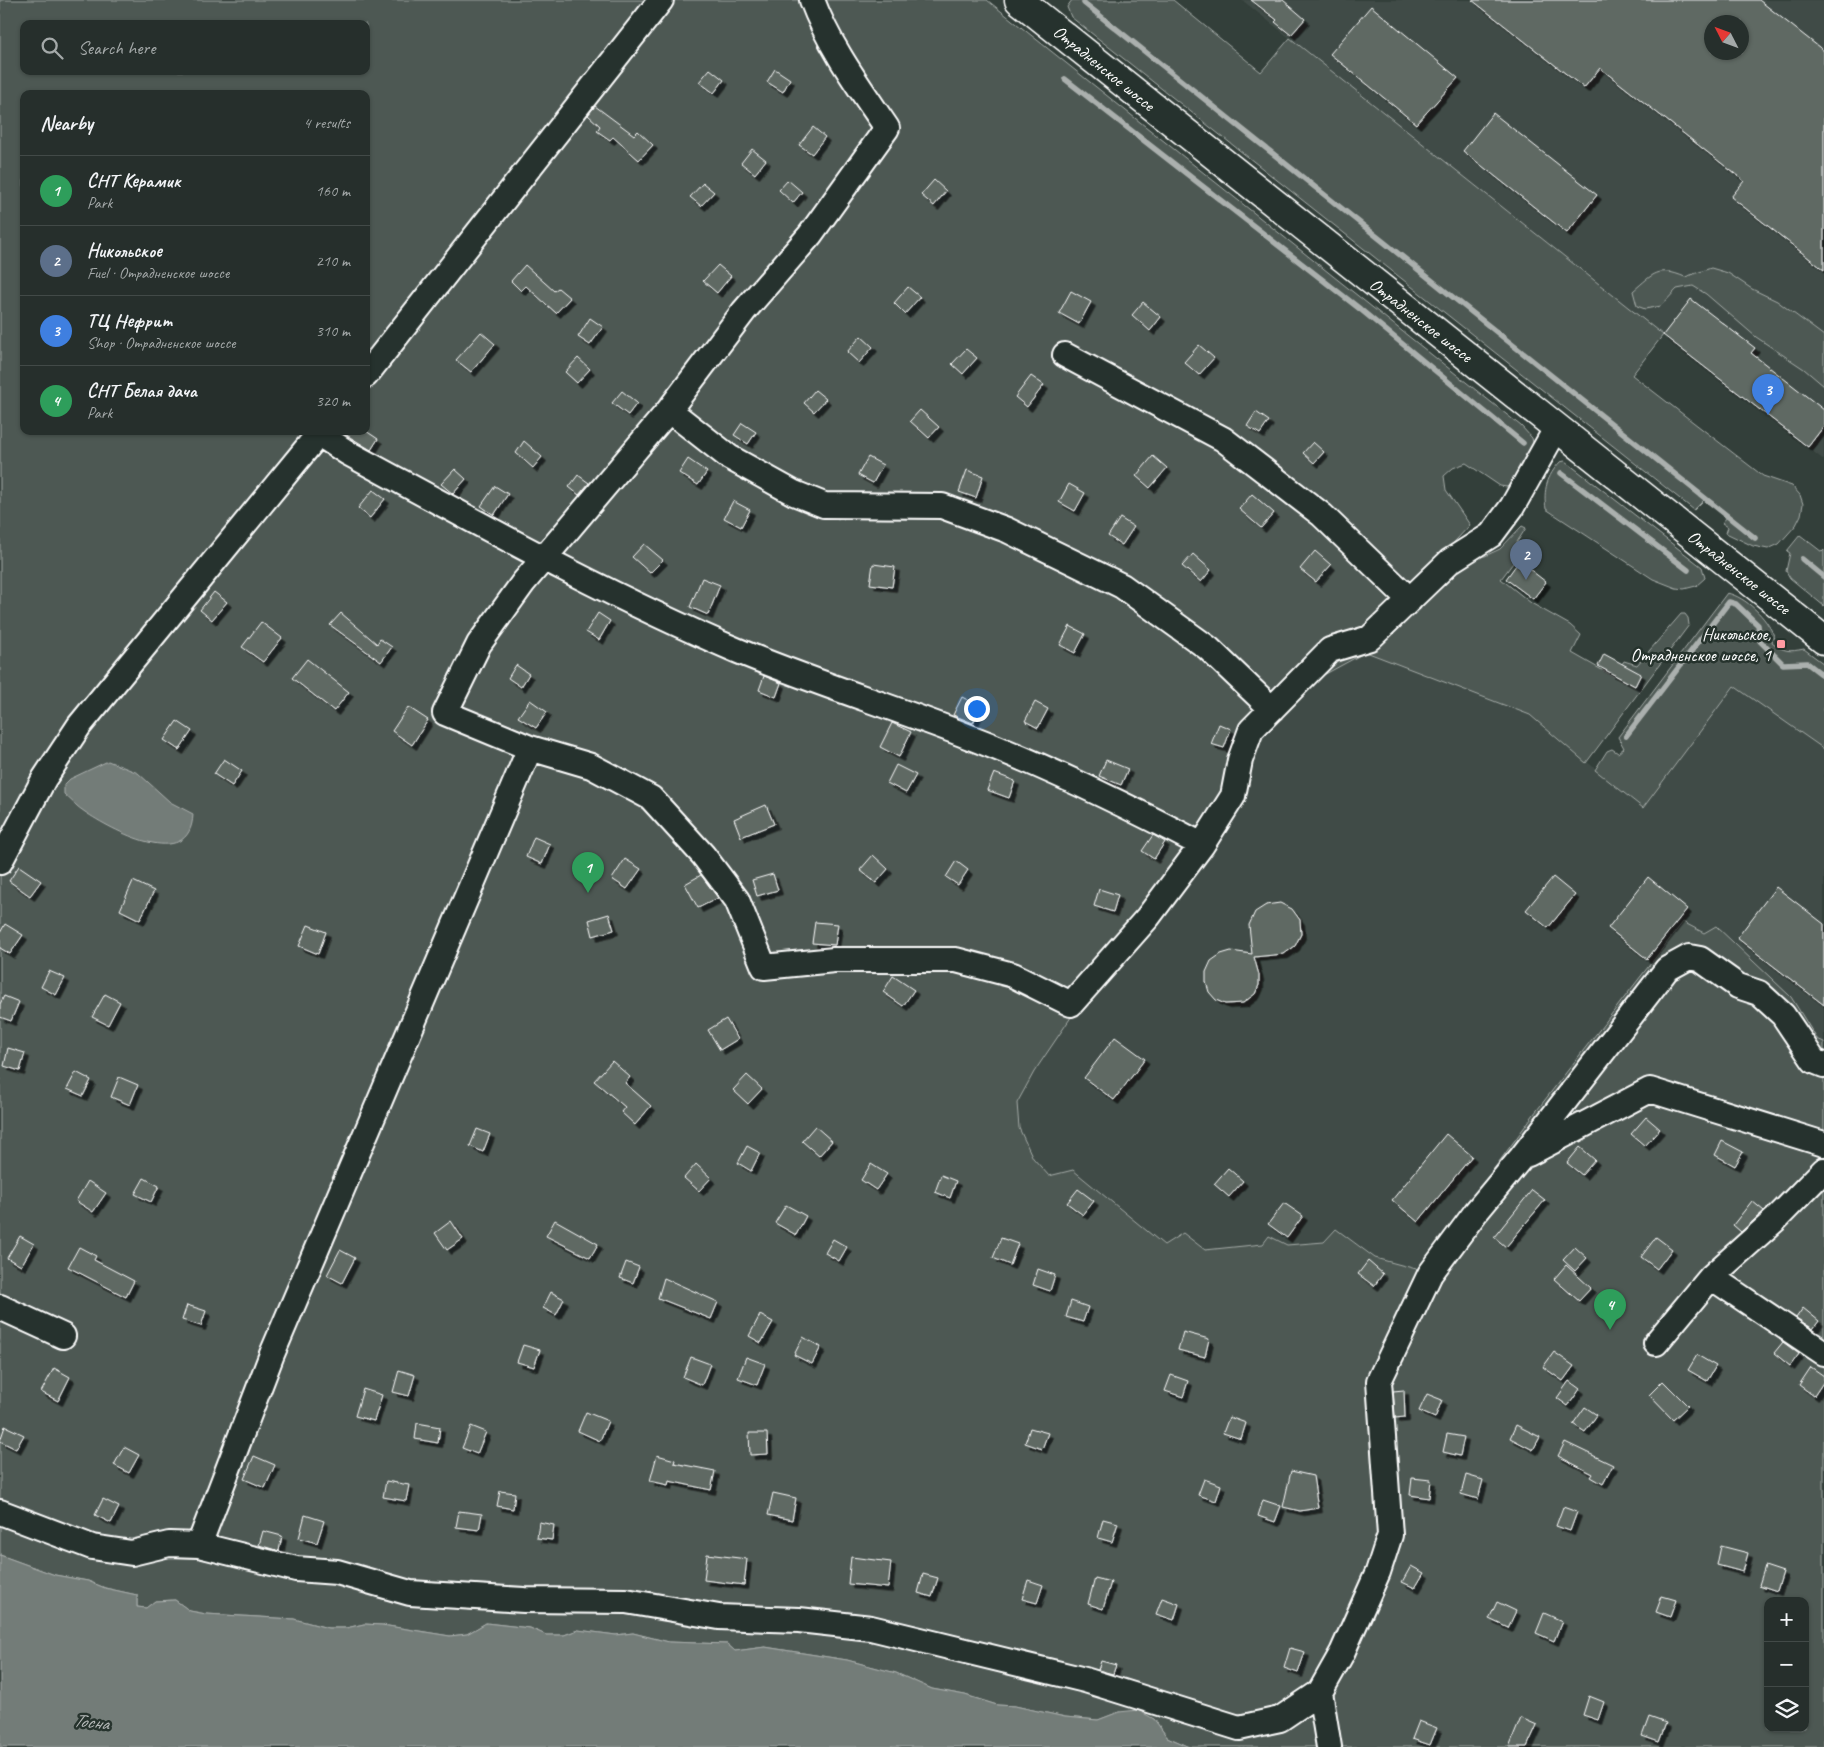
<!DOCTYPE html>
<meta charset="utf-8">
<style>
:root{--surface:#262f2c;--page:#2e3734;--text:#f1f3f6;--muted:#a4a9a9;--line:#424a48;--accent:#e797bd}
body{margin:0;font-family:Caveat,sans-serif;background:var(--page);color:var(--text)}
.controls{position:absolute;right:15px;bottom:15px;display:grid;overflow:hidden;border-radius:10px;box-shadow:0 1px 4px #0004}
.controls button{width:45px;height:45px;display:grid;place-items:center;padding:0;border:0;border-bottom:1px solid var(--line);background:var(--surface);color:var(--text);font:25px sans-serif}
.compass{position:absolute;left:1704px;top:15px;width:45px;height:45px;border-radius:50%;background:var(--surface);box-shadow:0 1px 4px #0004;rotate:312deg}
.you{position:absolute;left:976px;top:708px;width:18px;height:18px;margin:-12px;border:4px solid #fff;border-radius:50%;background:#1a73e8;box-shadow:0 0 0 8px #1a73e833}
.badge{display:grid;place-items:center;width:32px;height:32px;border-radius:50%;background:var(--accent);color:#fff;font-size:16px;font-weight:700}
.pin{position:absolute;translate:-50% -41px;filter:drop-shadow(0 1px 2px #0008)}
.pin::after{content:'';position:absolute;top:26px;width:18px;height:15px;background:inherit;clip-path:polygon(0 0,100% 0,50% 100%)}
.list{margin:0;padding:0;list-style:none}
h2{display:flex;justify-content:space-between;align-items:center;height:65px;margin:0;padding:0 20px;font-size:21px}
h2 small{font-size:16px;font-weight:400;color:var(--muted)}
.list li{display:grid;grid-template-columns:32px 1fr auto;gap:15px;align-items:center;box-sizing:border-box;height:70px;padding:0 20px;border-top:1px solid var(--line)}
.list b{display:block;font-size:19px;white-space:nowrap}
.list p{margin:0;font-size:16px;white-space:nowrap;color:var(--muted)}
.list em{font-size:16px;font-style:normal;color:var(--muted)}
.icon{flex:none;width:28px;height:28px;fill:none;stroke:currentColor;stroke-width:2;stroke-linecap:round;stroke-linejoin:round}
.map{position:relative;flex:none;width:1824px;height:1747px;overflow:hidden}
.search{position:absolute;background:var(--surface);box-shadow:0 1px 4px #0004;left:20px;top:20px;width:350px;height:55px;display:flex;align-items:center;gap:12px;box-sizing:border-box;padding:0 18px;border-radius:10px;color:var(--muted);font-size:19px}
.panel{position:absolute;background:var(--surface);box-shadow:0 1px 4px #0004;left:20px;top:90px;width:350px;height:345px;border-radius:10px}
.map>svg:first-child{display:block}
.built{fill:#404c47;fill-rule:evenodd}
.green{fill:#4d5853;stroke:#a6aca9;fill-rule:evenodd}
.water{fill:#737b78;stroke:#abb0ae}
.lines{fill:none;stroke-linecap:round;stroke-linejoin:round}
.stream{stroke:#abb0ae;stroke-width:5.5}
.building{fill:#5f6964;stroke:#fff;fill-rule:evenodd;filter:url(#shadow)}
.minor-casing{stroke:#fff;stroke-width:28}
.major-casing{stroke:#fff;stroke-width:31}
.minor{stroke:#26332d;stroke-width:24}
.major{stroke:#26332d;stroke-width:28}
.poi-dot{fill:#ff9aa2;stroke:#26332d;stroke-width:2}
.labels{text-anchor:middle;stroke-width:5;stroke-linejoin:round;paint-order:stroke}
.street-label{font-size:18px;fill:#fff;stroke:#26332d}
.poi-label{font-size:18px;fill:#fff;stroke:#26332d;text-anchor:end}
.water-label{font-size:19px;font-style:italic;fill:#b9bdbc;stroke:#26332d}
</style>
<div class="map">
<svg width="1824" height="1747" viewBox="0 0 1824 1747">
<defs>
<filter id="shadow"><feDropShadow dx="4.5" dy="4.5" stdDeviation="0" flood-color="#0009"/></filter>
</defs>
<rect width="100%" height="100%" fill="#333f3a"/>
<filter id="ink" filterUnits="userSpaceOnUse"><feTurbulence type="fractalNoise" baseFrequency=".02" numOctaves="2"/><feDisplacementMap in="SourceGraphic" scale="10" xChannelSelector="R" yChannelSelector="G"/><feConvolveMatrix kernelMatrix="1 2 1 2 8 2 1 2 1" color-interpolation-filters="sRGB"/></filter>
<g filter="url(#ink)">
<path class="built" d="M1242 0H1824V460L1663 335ZM1712 22H1742V52H1712Z
M1366 652 1530 715 1643 808 1734 685 1824 749V1042L1817 1039 1791 997 1704 933 1683 922 1534 1114 1421 1270 1375 1258 1336 1229 1324 1242 1287 1245 1269 1236 1263 1244 1205 1250 1183 1233 1164 1246 1073 1170 1049 1177 1033 1158 1019 1128 1017 1103 1033 1072 1255 745 1320 677Z"/>
<path class="green" d="M0 0H805L859 74 822 0H987L1521 426 1532 438 1534 447 1519 480 1507 487 1500 486 1466 463 1453 468 1444 476 1446 490 1470 525 1419 580 1393 594 1366 651 1428 600 1433 595V588L1471 556H1485L1500 549 1522 526 1526 528 1517 542 1516 559 1501 579 1531 603 1570 625 1581 635 1572 653 1614 677 1624 661 1637 665 1681 614H1685L1688 618 1689 625 1586 763 1530 715 1366 652 1320 677 1255 745 1034 1072 1017 1103 1019 1128 1033 1158 1049 1176 1073 1170 1164 1245 1183 1233 1205 1250 1263 1244 1269 1236 1287 1245 1324 1242 1336 1229 1375 1258 1420 1270 1534 1114 1683 922 1704 933 1716 926 1791 997 1817 1039 1824 1042V1747H1190L1167 1737 1154 1719 1119 1712 1098 1720 1065 1717 1015 1706 997 1705 965 1695 932 1689 896 1673 847 1660 765 1647 735 1651 727 1644 669 1642 633 1633 616 1635 578 1630 564 1635H546L530 1628 486 1623 467 1634 450 1636 382 1625 364 1624 346 1628H328L294 1619 206 1614 190 1611 175 1600 155 1601 146 1608 137 1607V1595L105 1588 88 1581 55 1575 0 1555ZM24 24H366V71H24ZM24 94H366V431H24ZM1768 1601H1805V1728H1768Z
M1072 0H1173L1261 72 1290 38 1663 335 1632 375 1763 476 1792 486 1800 495 1803 504 1801 515 1796 525 1779 544 1768 549 1753 546 1726 533 1728 527 1722 523 1727 517 1704 500 1694 510 1071 17 1067 7Z
M1711 268 1728 273 1752 289 1777 301 1824 336V386L1804 369 1756 337 1706 294 1693 286 1677 289 1661 306 1645 309 1637 306 1633 291C1654 273 1658 266 1685 277Z
M1565 461 1702 567 1705 578 1696 586 1684 589 1676 588 1653 579 1546 509C1543 490 1547 476 1560 462Z
M1800 535 1822 552 1824 550V606L1790 578 1786 571 1790 553 1787 551Z
M1727 593C1746 597 1767 618 1774 636L1772 642C1784 652 1789 652 1804 649L1824 664V749L1734 686 1643 808 1595 770 1607 751 1612 749 1618 753 1624 748 1618 737Z"/>
<path class="water" d="M108 761 138 773 170 802 193 814C191 874 110 829 85 812 77 807 71 800 64 794V785L70 779Z
M0 1555 55 1575 88 1581 105 1588 137 1595V1607L146 1608 155 1601 175 1600 190 1611 206 1614 294 1619 328 1628H346L364 1624 382 1625 450 1636 467 1634 486 1623 530 1628 546 1635H564L578 1630 616 1635 633 1633 669 1642 727 1644 735 1651 765 1647 847 1660 896 1673 932 1689 965 1695 997 1705 1015 1706 1065 1717 1098 1720 1119 1712 1138 1710 1154 1719 1167 1737 1190 1747H0Z"/>
<g class="lines">
<path class="stream" d="M1084 3 1755 538
M1065 79 1360 309 1523 443
M1561 473 1688 570
M1802 559 1824 577
M1626 736 1729 602 1736 604 1758 625 1760 641 1783 664 1807 663 1824 676"/>
</g>
<path class="building" d="M1251 0H1283L1305 19 1291 35 1275 22 1277 20Z
M1472 0H1759L1824 51V270L1731 197 1744 181 1600 68 1584 88ZM1712 22H1742V52H1712Z
M1371 6 1458 78 1416 124 1330 54Z
M710 69 724 80 714 93 699 82Z
M775 69 790 79 783 92 767 82Z
M595 106 634 135 638 131 653 145 639 160 613 137 610 140 597 131 600 126 588 115Z
M1493 113 1597 195 1567 233 1463 151Z
M813 127 825 137 812 154 799 145Z
M752 149 766 160 755 174 741 163Z
M788 180 802 192 793 203 779 190Z
M934 180 946 191 934 206 921 195Z
M703 183 714 192 701 206 690 197Z
M525 265 554 291 558 288 570 298 556 313 526 286 521 291 511 281Z
M718 265 731 276 717 293 703 281Z
M908 287 920 297 905 314 894 303Z
M1071 291 1091 302 1079 324 1059 313Z
M1691 299 1755 348 1751 353 1824 410V426L1808 447 1663 335Z
M1143 302 1161 317 1150 331 1132 315Z
M590 318 603 327 590 345 578 337Z
M481 332 495 344 471 372 456 360Z
M861 336 873 347 859 363 847 352Z
M1199 345 1214 358 1199 375 1184 362Z
M966 349 977 358 963 374 952 364Z
M578 358 590 369 577 383 565 372Z
M1031 376 1044 385 1027 407 1015 397Z
M815 390 826 399 814 412 804 403Z
M622 391 637 403 628 415 612 403Z
M920 410 939 427 929 438 910 421Z
M1256 412 1269 421 1260 434 1247 426Z
M742 423 756 432 748 444 734 435Z
M340 431H366L378 439 371 450Z
M524 441 542 457 533 468 516 453Z
M1313 442 1324 452 1314 463 1303 453Z
M1153 456 1167 468 1150 488 1136 476Z
M868 457 883 465 873 483 858 475Z
M688 459 707 472 698 485 679 473Z
M455 469 466 479 453 494 441 484Z
M967 470 983 476 976 498 959 492Z
M578 475 589 483 579 495 569 487Z
M1069 484 1085 493 1075 511 1059 502Z
M495 486 508 494 494 515 481 506Z
M373 490 385 499 370 518 358 508Z
M1252 494 1274 513 1261 528 1239 509Z
M733 501 750 510 741 527 724 518Z
M1120 518 1134 527 1122 545 1108 536Z
M644 544 663 560 650 573 632 557Z
M1315 551 1331 565 1316 582 1300 569Z
M1193 554 1211 570 1201 582 1182 566Z
M1519 561 1546 582 1533 599 1506 579Z
M873 564 895 567 892 587 870 584Z
M702 578 720 585 708 615 690 607Z
M214 592 227 602 212 620 200 610Z
M341 613 377 644 380 639 392 647 381 662 330 625Z
M598 613 610 621 599 640 586 632Z
M261 622 282 638 263 662 242 647Z
M1070 626 1085 634 1075 653 1060 645Z
M1604 654 1641 674 1635 686 1598 666Z
M307 659 349 692 334 711 292 678Z
M516 665 529 674 521 687 508 678Z
M764 676 781 683 776 697 759 690Z
M962 697 981 707 973 723 953 715Z
M530 700 547 712 536 728 518 717Z
M1035 702 1048 709 1038 728 1025 721Z
M408 707 428 720 412 745 392 731Z
M177 721 192 731 179 750 164 740Z
M892 723 911 732 899 757 880 747Z
M1219 724 1231 729 1224 748 1211 744Z
M224 759 242 771 232 786 214 774Z
M1106 760 1128 769 1121 785 1099 776Z
M896 765 916 775 906 793 887 783Z
M994 773 1015 781 1009 798 987 790Z
M766 805 774 824 741 837 734 819Z
M1153 835 1165 842 1154 859 1142 851Z
M534 837 550 844 542 864 526 857Z
M873 855 888 869 876 883 860 870Z
M625 859 641 869 627 889 612 879Z
M956 861 968 870 958 885 946 877Z
M19 866 41 881 30 896 9 881Z
M773 874 778 890 757 896 752 880Z
M701 875 718 898 698 908 685 884Z
M1553 877 1575 895 1548 928 1526 910Z
M1648 877 1687 909 1647 959 1608 928Z
M133 881 154 891 140 920 120 910Z
M1776 887 1824 924V1005L1737 938Z
M1099 889 1118 895 1113 912 1094 906Z
M1280 903 1292 909 1300 920 1301 934 1295 946 1284 954 1254 957 1259 975V985L1255 994 1243 1003 1225 1004 1216 1000 1209 992 1206 982V972L1211 961 1221 954 1231 951 1252 954 1249 925 1255 912 1266 905Z
M609 914 614 930 593 936 589 920Z
M815 922 838 924 835 945 812 943Z
M5 924 23 935 10 954 0 948V933Z
M308 925 326 932 318 954 299 946Z
M49 971 65 978 56 995 41 987Z
M893 976 914 990 903 1006 883 992Z
M105 994 120 1002 108 1025 92 1017Z
M4 996 19 1002 11 1021 0 1017V1004Z
M726 1019 738 1039 720 1050 708 1030Z
M1115 1037 1145 1059 1114 1100 1084 1078Z
M8 1048 25 1053 20 1071 4 1066Z
M612 1061 630 1077 625 1083 651 1106 635 1125 621 1112 625 1107 594 1081Z
M76 1072 91 1080 83 1096 67 1089Z
M747 1075 762 1089 748 1104 733 1090Z
M119 1077 138 1085 130 1105 111 1097Z
M1646 1117 1660 1129 1645 1146 1631 1134Z
M815 1126 832 1141 819 1156 802 1141Z
M477 1129 490 1134 483 1152 470 1146Z
M1446 1134 1472 1156 1418 1222 1392 1200Z
M1722 1141 1743 1152 1735 1166 1715 1155Z
M747 1146 760 1153 751 1171 738 1163Z
M1580 1147 1595 1160 1582 1175 1567 1163Z
M696 1164 711 1178 699 1191 684 1178Z
M871 1164 887 1174 876 1190 861 1180Z
M1228 1168 1243 1181 1229 1197 1214 1184Z
M941 1175 956 1181 950 1198 935 1192Z
M144 1178 159 1186 151 1202 135 1194Z
M88 1181 106 1193 93 1212 76 1201Z
M1078 1189 1094 1201 1083 1215 1067 1203Z
M1532 1190 1545 1200 1506 1247 1494 1237Z
M1752 1201 1764 1211 1741 1232 1733 1225Z
M1284 1203 1303 1216 1287 1238 1268 1224Z
M786 1205 806 1216 796 1235 775 1223Z
M555 1220 598 1244 590 1258 546 1236Z
M451 1221 463 1239 447 1250 435 1233Z
M20 1236 34 1244 21 1266 7 1258Z
M1656 1237 1672 1249 1657 1269 1641 1257Z
M1001 1238 1018 1244 1010 1265 993 1258Z
M833 1239 847 1247 839 1261 825 1253Z
M79 1247 96 1256 94 1260 134 1281 126 1297 68 1267Z
M1575 1247 1587 1258 1575 1271 1563 1260Z
M340 1250 355 1258 342 1283 327 1275Z
M1368 1261 1383 1274 1374 1286 1358 1274Z
M626 1262 639 1267 633 1283 620 1278Z
M1566 1265 1591 1288 1579 1301 1554 1279Z
M1038 1269 1055 1275 1050 1291 1033 1285Z
M664 1278 718 1302 711 1319 658 1298Z
M551 1292 564 1299 556 1315 543 1308Z
M1071 1301 1088 1307 1083 1322 1066 1317Z
M187 1305 206 1311 201 1326 182 1320Z
M1803 1308 1819 1321 1813 1329 1796 1318Z
M760 1315 773 1322 761 1343 749 1336Z
M1183 1332 1209 1339 1205 1357 1178 1350Z
M803 1337 821 1347 812 1364 794 1355Z
M1783 1342 1799 1354 1790 1366 1774 1353Z
M523 1345 540 1350 534 1367 517 1362Z
M1554 1352 1574 1366 1563 1381 1543 1367Z
M1697 1355 1716 1366 1707 1381 1688 1370Z
M691 1357 710 1364 702 1385 683 1377Z
M746 1357 765 1364 757 1385 738 1378Z
M1811 1367 1824 1376V1381L1814 1396 1799 1385Z
M54 1368 70 1377 58 1401 41 1392Z
M399 1370 415 1375 409 1396 393 1392Z
M1171 1375 1188 1381 1183 1397 1165 1391Z
M1569 1381 1580 1389 1568 1406 1557 1398Z
M1663 1381 1688 1406 1673 1420 1649 1395Z
M363 1389 382 1395 374 1421 355 1416Z
M1404 1390 1405 1417 1395 1418 1393 1391Z
M1427 1394 1442 1400 1435 1418 1419 1411Z
M1585 1407 1597 1415 1585 1432 1573 1424Z
M586 1412 608 1421 600 1441 578 1431Z
M1229 1417 1246 1423 1241 1439 1223 1433Z
M417 1423 440 1427 438 1443 415 1439Z
M1516 1425 1540 1437 1533 1450 1510 1438Z
M5 1426 24 1435 16 1449 0 1441Z
M471 1426 486 1432 477 1454 462 1448Z
M1030 1428 1048 1433 1042 1449 1025 1443Z
M749 1433H767L768 1454 750 1455Z
M1447 1434 1464 1437 1460 1456 1443 1452Z
M1565 1442 1613 1465 1603 1484 1591 1477 1593 1474 1558 1456Z
M124 1447 139 1455 129 1473 114 1465Z
M657 1455 675 1460 674 1463 715 1471 711 1490 669 1481 668 1485 650 1481Z
M254 1456 275 1465 265 1488 244 1479Z
M1291 1471 1313 1476 1318 1508 1300 1511 1283 1507Z
M1466 1475 1483 1480 1478 1499 1461 1494Z
M1412 1478 1431 1480 1429 1498 1410 1495Z
M1204 1479 1221 1485 1216 1501 1198 1495Z
M386 1481 409 1485 406 1501 383 1497Z
M500 1491 515 1493 513 1509 497 1506Z
M773 1493 796 1498 792 1520 768 1515Z
M103 1499 119 1507 111 1523 95 1515Z
M1263 1500 1281 1506 1275 1522 1258 1516Z
M1563 1507 1577 1512 1570 1531 1556 1526Z
M459 1511 482 1514 479 1530 456 1527Z
M305 1515 324 1521 317 1543 299 1538Z
M1103 1519 1118 1523 1112 1542 1098 1538Z
M539 1522 554 1525 552 1540 537 1538Z
M263 1531 282 1536 279 1551 259 1545Z
M1721 1546 1748 1553 1743 1572 1717 1565Z
M707 1554 747 1559 744 1585 704 1580Z
M851 1557 891 1562 888 1588 848 1584Z
M1411 1566 1424 1573 1415 1588 1402 1582Z
M1765 1566 1783 1572 1777 1591 1759 1585Z
M923 1574 938 1578 932 1597 918 1593Z
M1095 1578 1111 1582 1103 1609 1088 1604Z
M1028 1580 1043 1585 1037 1603 1022 1599Z
M1662 1596 1676 1600 1670 1617 1656 1612Z
M1162 1598 1179 1604 1174 1620 1156 1614Z
M1497 1602 1516 1611 1508 1628 1489 1619Z
M1544 1613 1562 1621 1554 1641 1536 1633Z
M1290 1648 1305 1652 1298 1673 1284 1668Z
M1101 1661 1116 1665 1113 1674 1098 1670Z
M1589 1696 1604 1702 1598 1720 1583 1715Z
M1649 1717 1666 1723 1659 1742 1642 1736Z
M1521 1718 1537 1725 1527 1747H1509Z
M1419 1721 1437 1728 1430 1745 1412 1739Z"/>
<g class="lines">
<defs>
<path id="minor" d="M812 0C829 46 860 88 887 128L810 235 744 311 669 410 523 583 479 644 445 713 530 748 591 766 651 798 703 855 737 900 764 967 834 960H956L1013 975 1071 1004 1148 917 1202 845 1233 796 1240 760 1251 730 1330 650 1370 638 1450 561 1491 535 1512 507 1557 427
M1065 355 1223 439 1322 515 1410 600
M366 375 661 0
M669 410 729 457 794 493 824 505 942 506 1007 530 1122 586 1208 648 1272 709
M319 434 348 453C476 522 602 593 736 650 810 681 887 705 962 734 1044 765 1124 804 1202 845
M0 862 44 779 79 726 321 431
M1528 1154 1650 1090 1824 1144
M1711 1277 1824 1353
M0 1307 63 1336
M1656 1343 1711 1277 1776 1219 1824 1170
M0 1512 92 1547 132 1553 169 1544 199 1545 296 1569 337 1572 410 1593 524 1600 626 1601 719 1617 799 1620 871 1628 1085 1680 1239 1728 1280 1719 1320 1692 1342 1653 1378 1572 1390 1535 1379 1381 1430 1274 1476 1212 1520 1159 1667 969 1689 957 1700 959 1738 986 1759 993 1783 1015 1814 1061 1824 1065
M199 1545 272 1354 530 748
M1320 1692 1329 1747"/>
<path id="major" d="M1019 0 1824 640"/>
</defs>
<use href="#minor" class="minor-casing"/>
<use href="#major" class="major-casing"/>
<use href="#minor" class="minor"/>
<use href="#major" class="major"/>
</g>
</g>
<rect class="poi-dot" x="1776" y="639" width="10" height="10" rx="2.5"/>
<g class="labels">
<g class="street-label">
<text transform="translate(1104 68) rotate(39)" y="6">Отрадненское шоссе</text>
<text transform="translate(1421 320) rotate(38)" y="6">Отрадненское шоссе</text>
<text transform="translate(1739 572) rotate(38)" y="6">Отрадненское шоссе</text>
</g>
<g class="poi-label">
<text x="1771" y="640">Никольское,<tspan x="1771" dy="21">Отрадненское шоссе, 1</tspan></text>
</g>
<g class="water-label">
<text transform="translate(91 1721) rotate(6)" y="7">Тосна</text>
</g>
</g>
</svg>
<div class="controls">
<button>+</button>
<button>−</button>
<button><svg class="icon" aria-label="layers" viewBox="0 0 24 24"><path d="M12 4l9 5-9 5-9-5zM3 14l9 5 9-5"/></svg></button>
</div>
<svg class="compass" viewBox="-18 -18 36 36"><path d="M0-13l5 13h-10z" fill="#e53935"/><path d="M0 13l5-13h-10z" fill="#a4a9a9"/></svg>
<div class="you"></div>
<div class="pin badge" style="left:588px;top:893px;background:#2e9e5b">1</div>
<div class="pin badge" style="left:1526px;top:580px;background:#5c6f8a">2</div>
<div class="pin badge" style="left:1768px;top:415px;background:#3f7fe0">3</div>
<div class="pin badge" style="left:1610px;top:1330px;background:#2e9e5b">4</div>
<div class="search"><svg class="icon" aria-label="search" viewBox="0 0 24 24"><circle cx="10" cy="10" r="6"/><path d="M15 15l6 6"/></svg>Search here</div>
<section class="panel">
<h2>Nearby<small>4 results</small></h2>
<ul class="list">
<li><span class="badge" style="background:#2e9e5b">1</span><div><b>СНТ Керамик</b><p>Park</p></div><em>160 m</em></li>
<li><span class="badge" style="background:#5c6f8a">2</span><div><b>Никольское</b><p>Fuel · Отрадненское шоссе</p></div><em>210 m</em></li>
<li><span class="badge" style="background:#3f7fe0">3</span><div><b>ТЦ Нефрит</b><p>Shop · Отрадненское шоссе</p></div><em>310 m</em></li>
<li><span class="badge" style="background:#2e9e5b">4</span><div><b>СНТ Белая дача</b><p>Park</p></div><em>320 m</em></li>
</ul>
</section>
</div>
